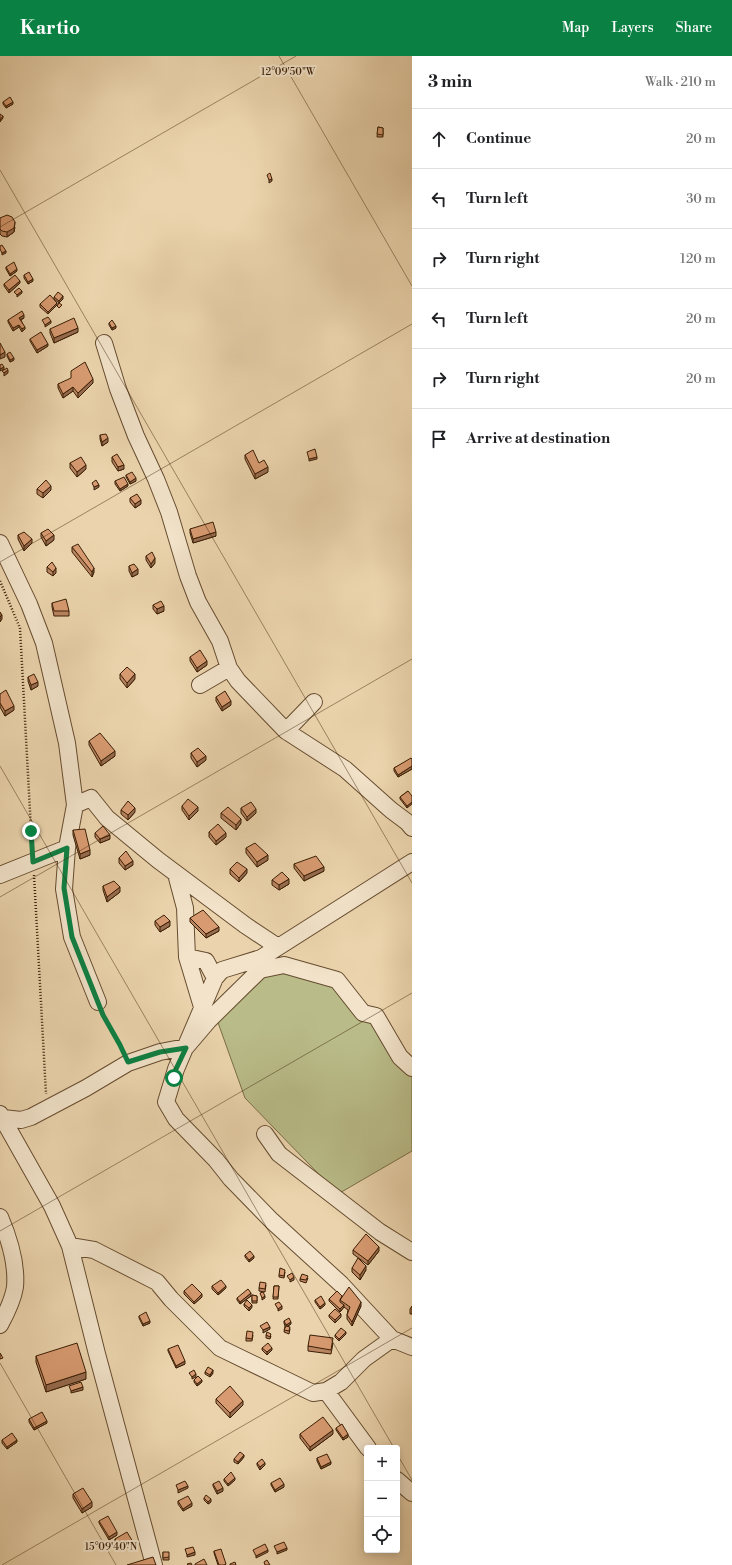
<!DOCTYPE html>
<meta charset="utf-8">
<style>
:root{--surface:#fff;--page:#f6f6f6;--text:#202124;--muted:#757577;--line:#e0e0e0;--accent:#0b8043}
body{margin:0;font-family:"Libre Bodoni",serif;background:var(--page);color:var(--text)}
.controls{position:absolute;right:12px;bottom:12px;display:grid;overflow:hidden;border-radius:4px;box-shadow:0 2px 10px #0003}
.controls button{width:36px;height:36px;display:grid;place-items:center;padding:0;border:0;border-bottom:1px solid var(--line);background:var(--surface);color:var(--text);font:20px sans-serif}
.stop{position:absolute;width:12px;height:12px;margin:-9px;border:3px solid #0b8043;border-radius:50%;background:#fff}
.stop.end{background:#0b8043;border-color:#fff;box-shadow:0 1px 4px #0008}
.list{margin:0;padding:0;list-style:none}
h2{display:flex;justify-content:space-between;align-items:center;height:52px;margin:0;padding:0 16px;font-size:17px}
h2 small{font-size:13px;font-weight:400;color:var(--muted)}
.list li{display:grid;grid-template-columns:26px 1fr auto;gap:12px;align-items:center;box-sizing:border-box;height:60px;padding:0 16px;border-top:1px solid var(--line)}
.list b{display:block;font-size:15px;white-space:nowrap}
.list em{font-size:13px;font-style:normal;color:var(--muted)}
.icon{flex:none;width:22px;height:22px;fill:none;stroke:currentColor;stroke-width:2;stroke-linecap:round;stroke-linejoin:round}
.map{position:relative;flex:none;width:412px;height:1509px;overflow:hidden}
header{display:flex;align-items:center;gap:24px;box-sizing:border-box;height:56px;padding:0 20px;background:var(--accent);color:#fff}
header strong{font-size:19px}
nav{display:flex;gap:22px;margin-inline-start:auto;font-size:14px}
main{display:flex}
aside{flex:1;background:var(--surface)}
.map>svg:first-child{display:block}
.green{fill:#b9bc89;stroke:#7a6d47}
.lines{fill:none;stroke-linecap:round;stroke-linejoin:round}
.minor-casing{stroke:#664c2f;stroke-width:18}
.path{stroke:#3a1e05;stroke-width:2.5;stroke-dasharray:1 2;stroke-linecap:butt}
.minor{stroke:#f2e3ca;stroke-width:16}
.wall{fill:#ba8561;stroke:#3a1e05}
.shaded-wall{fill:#976c4f;stroke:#3a1e05}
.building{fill:#d89b71;stroke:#3a1e05}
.route{stroke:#0b8043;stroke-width:5}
.ticks{fill:none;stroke:#3a1e05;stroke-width:1;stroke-opacity:0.45}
.ticks-label{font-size:10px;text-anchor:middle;fill:#3a1e05;stroke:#f2e3ca;stroke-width:4;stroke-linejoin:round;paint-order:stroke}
</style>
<header>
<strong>Kartio</strong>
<nav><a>Map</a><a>Layers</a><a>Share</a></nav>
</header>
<main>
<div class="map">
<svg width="412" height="1509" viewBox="0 0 412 1509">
<rect width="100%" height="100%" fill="#ebd4ad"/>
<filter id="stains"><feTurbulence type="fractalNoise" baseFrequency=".005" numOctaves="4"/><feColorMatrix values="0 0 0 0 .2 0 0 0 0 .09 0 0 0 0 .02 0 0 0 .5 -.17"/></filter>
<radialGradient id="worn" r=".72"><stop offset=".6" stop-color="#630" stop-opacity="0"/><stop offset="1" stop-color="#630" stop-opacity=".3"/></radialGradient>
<path class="green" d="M284 914 334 929 373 965 412 1020V1095L338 1138 245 1042 216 961 261 920Z"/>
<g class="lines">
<defs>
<path id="minor" d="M104 287 118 333 136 380 156 423 169 456 188 520 198 546 220 585 229 612 238 625 286 675 345 713 391 754 407 766 412 772
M0 487 29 548 44 587 67 687 75 749
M200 629 229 612
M286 675 314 646
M412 806 261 902 222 914 215 922 176 1013 166 1046 176 1063 216 1104 231 1123 272 1165 341 1228 392 1283 412 1291
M176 818 185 852 187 901
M0 819 67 792
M98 946 72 881 64 833 67 792 75 749 91 742 107 762 158 804 245 869 278 891
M202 951 187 901 206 905 215 922
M0 1058 52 1150 70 1190 97 1298 154 1509
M0 1063 3 1062 21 1064 31 1061 86 1032 128 1007 160 996 186 991 209 964 260 914 284 909 337 924 363 957 376 960 400 1001 412 1012
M265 1078 279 1098 380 1176 412 1196
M0 1161C9 1182 17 1208 15 1231 13 1244 6 1258 0 1269
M70 1190 94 1194 157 1226 171 1243 220 1292 313 1337 326 1335 341 1326 364 1303 392 1283
M326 1335 368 1392
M397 1424 412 1437"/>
</defs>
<use href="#minor" class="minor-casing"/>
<path class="path" d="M0 525 20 572 32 792
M34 819 46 1038
M102 957 123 995"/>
<use href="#minor" class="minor"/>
</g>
<path class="wall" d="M3 46 13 48 6 52 3 48Z
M378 71 383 72V81H377Z
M0 162 15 171 14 176 7 181 2 180 0 178Z
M6 211 17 215 10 220 6 213Z
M24 219 33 225 28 228 24 222Z
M20 227 9 237 4 230V228Z
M54 241 63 243 59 247 54 243Z
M40 248 57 249 48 258 40 251Z
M24 262 21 264 25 273 22 276 19 271 13 275 8 266V264Z
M109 267 116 272 112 274 109 269Z
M50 273 78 276 54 287 50 277Z
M30 283 48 290 37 297 30 285Z
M7 298 14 304 10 306 7 300Z
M93 327 78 342 73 335 63 342 58 332V328Z
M100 379 108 386 102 390 100 383Z
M245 399 259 407 268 416 255 423 245 403Z
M112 401 124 413 118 415 112 406Z
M70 407 86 413 77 421 70 412Z
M126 419 136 425 130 428 126 421Z
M115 425 128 430 120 435 115 428Z
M37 433 51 434 43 442 37 438Z
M130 442 141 448 135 452 130 446Z
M190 473 216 480 193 487 190 477Z
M41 477 54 484 46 490 41 481Z
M18 479 32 487 24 495 18 483Z
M72 491 94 516 92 521 72 496Z
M146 500 155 507 151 512 146 504Z
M129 510 138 518 132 521 129 515Z
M47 511 56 517 53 520 47 516Z
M52 547 69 555V560H54L52 551Z
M153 549 164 555 157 558 153 553Z
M190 601 207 609 197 616 190 605Z
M120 618 135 623 127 632 120 623Z
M28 621 38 630 31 634 28 625Z
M0 638 14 654 5 660 0 651Z
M216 641 231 649 222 655 216 645Z
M89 685 115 700 101 710 89 689Z
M191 697 206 704 197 711 191 702Z
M412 703V713L398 721 394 715V712Z
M408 735 407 752 400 743V741Z
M182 750 198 755 189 764 182 754Z
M241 752 256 757 247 765 241 757Z
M121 754 135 756 128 764 121 758Z
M221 757 241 767 236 774 221 762Z
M73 774 90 799 80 803 73 779Z
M209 776 226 781 216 789 209 781Z
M95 777 110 783 100 787 95 781Z
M246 792 268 804 257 811 246 797Z
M119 802 133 809 125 814 119 807Z
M294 808 324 815 304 825 294 812Z
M230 813 247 817 239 826 230 818Z
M272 824 289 828 279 834 272 829Z
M103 830 120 836 107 846 103 834Z
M190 862 219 875 206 882 190 866Z
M155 865 170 870 160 876 155 869Z
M353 1194 379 1195 368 1209 353 1198Z
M245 1199 254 1202 249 1206 245 1201Z
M352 1212 366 1214 360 1224 352 1216Z
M285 1216 284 1222 279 1221V1219Z
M308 1222 306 1227 300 1225V1223Z
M266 1229 265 1236 259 1235V1232Z
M212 1230 226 1232 218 1239 212 1233Z
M274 1230H279L278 1243H273Z
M184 1235 202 1241 194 1248 184 1238Z
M252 1239 257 1240V1247H252Z
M251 1240 240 1248 237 1244V1242Z
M342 1240 361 1250 352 1270 347 1263V1259L348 1254 344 1251 340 1256 329 1245V1243Z
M315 1244 325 1249 320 1253 315 1246Z
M244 1248 252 1251 249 1255 244 1250Z
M412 1250V1258H410V1253Z
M329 1259 341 1261 335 1267 329 1261Z
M139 1260 150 1267 143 1270 139 1262Z
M284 1265 291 1268 288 1270 290 1273 289 1278 284 1276 285 1270 284 1267Z
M346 1278 339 1285 335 1281V1279Z
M253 1279 252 1285H246V1282Z
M266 1279 271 1280 270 1283 266 1282Z
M333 1287 331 1298 308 1295V1290Z
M262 1292 272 1294 267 1299 262 1294Z
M168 1293 185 1308 176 1312 168 1295Z
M36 1300 86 1323 46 1336 36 1306Z
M205 1316 213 1317 210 1321 205 1318Z
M194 1324 202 1326 197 1330 194 1326Z
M216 1343 243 1349 230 1362 216 1347Z
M29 1363 47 1367 34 1374 29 1366Z
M336 1372 348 1381 343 1384 336 1374Z
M300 1378H333L310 1395 300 1382Z
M2 1384 17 1386 7 1393 2 1387Z
M244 1401 238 1408 234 1406V1403Z
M317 1402 331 1408 321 1413 317 1405Z
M257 1407 265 1409 260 1414 257 1409Z
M224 1423 235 1424 228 1430 224 1425Z
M271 1427 284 1431 275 1436 271 1429Z
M213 1428 223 1435 217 1438 213 1430Z
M73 1438 92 1451 82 1457 73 1442Z
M204 1442 211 1446 208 1448 204 1444Z
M178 1445 192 1450 183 1455 178 1448Z
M99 1465 117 1479 109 1484 99 1467Z
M115 1483 133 1488 121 1495 115 1485Z
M214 1495 226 1509H218L214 1497Z
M163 1496 169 1501V1504H163Z"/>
<path class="shaded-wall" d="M13 46V48L6 52V50Z
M3 60V62L0 66V64Z
M272 123V125L269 127V124Z
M15 166 14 176 7 181V176Z
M6 195V197L2 199V197Z
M17 213V215L10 220V218Z
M33 223V225L28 228V226Z
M20 225V227L9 237V234Z
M22 235V237L17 241V239Z
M63 240V243L59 247V245Z
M57 247V249L48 258V256Z
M24 259V262L19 264V262Z
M51 265V267L45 271V269Z
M19 269V271L13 275V272Z
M116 270V272L112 274V272Z
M25 271V273L22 276V273Z
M78 272V276L54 287V282Z
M48 288V290L37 297V294Z
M5 296V301L0 303V299Z
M14 302V304L10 306V304Z
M4 311V313L0 315V313Z
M8 314V317L4 320V317Z
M93 323V327L78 342V337Z
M73 331V335L63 342V338Z
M108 382V386L102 390V386Z
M317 401V403L309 405V403Z
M86 409V413L77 421V416Z
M124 409V413L118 415V411Z
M268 411V416L255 423V418Z
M136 422V425L130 428V426Z
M128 428V430L120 435V433Z
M99 429V431L94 434V431Z
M51 430V434L43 442V437Z
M141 444V448L135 452V448Z
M216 476V480L193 487V483Z
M54 479V484L46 490V485Z
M32 483V487L24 495V490Z
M155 502V507L151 512V508Z
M56 512V517L53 520V516Z
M94 512V516L92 521V516Z
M138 513V518L132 521V517Z
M164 550V555L157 558V553Z
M2 559V563L0 566V561Z
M207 605V609L197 616V612Z
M135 618V623L127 632V627Z
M38 626V630L31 634V629Z
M231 645V649L222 655V651Z
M14 650V654L5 660V655Z
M115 695V700L101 710V705Z
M206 700V704L197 711V706Z
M412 710V713L398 721V719Z
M412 746V748L407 752V750Z
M198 751V755L189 764V760Z
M135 752V756L128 764V759Z
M256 753V757L247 765V761Z
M241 763V767L236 774V769Z
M226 777V781L216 789V785Z
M110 779V783L100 787V783Z
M90 794V799L80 803V798Z
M268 799V804L257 811V806Z
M133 805V809L125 814V810Z
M324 811V815L304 825V820Z
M247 813V817L239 826V822Z
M289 823V828L279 834V829Z
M120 831V836L107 846V841Z
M170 865V870L160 876V871Z
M219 871V875L206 882V878Z
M379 1191V1195L368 1209V1205Z
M254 1200V1202L249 1206V1204Z
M366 1210V1214L360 1224V1219Z
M294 1221V1224L290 1226V1224Z
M226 1230V1232L218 1239V1237Z
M251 1237V1240L240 1248V1246Z
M202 1238V1241L194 1248V1246Z
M265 1240V1242L262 1244V1242Z
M361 1246V1250L352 1270V1266Z
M325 1247V1249L320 1253V1251Z
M252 1249V1251L249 1255V1252Z
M344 1249V1251L340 1256V1253Z
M282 1250V1253L278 1255V1253Z
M341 1258V1261L335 1267V1264Z
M150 1265V1267L143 1270V1268Z
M291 1266V1268L286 1271V1269Z
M270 1271V1273L263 1277V1274Z
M346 1276V1278L339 1285V1283Z
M272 1292V1294L267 1299V1296Z
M185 1305V1308L176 1312V1310Z
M213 1314V1317L210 1321V1319Z
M86 1316V1323L46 1336V1329Z
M196 1318V1321L192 1323V1321Z
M202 1324V1326L197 1330V1328Z
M83 1331V1334L71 1337V1335Z
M243 1345V1349L230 1362V1357Z
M47 1365V1367L34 1374V1372Z
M333 1374V1378L310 1395V1391Z
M348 1378V1381L343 1384V1382Z
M17 1384V1386L7 1393V1391Z
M244 1399V1401L238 1408V1406Z
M331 1406V1408L321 1413V1411Z
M265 1407V1409L260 1414V1411Z
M235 1422V1424L228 1430V1428Z
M284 1428V1431L275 1436V1434Z
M188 1430V1432L178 1437V1434Z
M223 1432V1435L217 1438V1435Z
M211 1443V1446L208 1448V1446Z
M92 1446V1451L82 1457V1453Z
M192 1447V1450L183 1455V1453Z
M117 1476V1479L109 1484V1481Z
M133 1486V1488L121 1495V1493Z
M287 1492V1494L277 1498V1496Z
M268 1494V1496L256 1502V1500Z
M195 1496V1499L187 1501V1499Z"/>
<path class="building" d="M10 41 13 46 6 50 3 46Z
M0 58 3 60 0 64Z
M378 71 383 72V79L377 78Z
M270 117 272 123 269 124 267 119Z
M7 159 12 161 15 166 14 172 7 176 2 175 0 173V162Z
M2 189 6 195 2 197 0 193V190Z
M14 206 17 213 10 218 6 211Z
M29 216 33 223 28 226 24 219Z
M15 219 20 225 9 234 4 228Z
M19 232 22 235 17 239 14 236Z
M58 236 63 240 59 245 54 241Z
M50 239 57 247 48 256 40 248Z
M59 247 62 249 59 252 57 250Z
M22 255 24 259 19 262 25 271 22 273 19 269 13 272 8 264Z
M48 261 51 265 45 269 42 264Z
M74 262 78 272 54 282 50 273Z
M112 264 116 270 112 272 109 267Z
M41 276 48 288 37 294 30 283Z
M0 287 5 296 0 299Z
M10 296 14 302 10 304 7 298Z
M85 306 93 323 78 337 73 331 63 338 58 328 71 322V315Z
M2 308 4 311 0 313V309Z
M7 312 8 314 4 317 2 315Z
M106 378 108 382 102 386 100 379Z
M315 393 317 401 309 403 307 396Z
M253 394 259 407 264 404 268 411 255 418 245 399Z
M117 398 124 409 118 411 112 401Z
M81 401 86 409 77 416 70 407Z
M132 416 136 422 130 426 126 419Z
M124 421 128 428 120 433 115 425Z
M46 424 51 430 43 437 37 433Z
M96 424 99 429 94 431 92 427Z
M137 438 141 444 135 448 130 442Z
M213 466 216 476 193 483 190 473Z
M48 473 54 479 46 485 41 477Z
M24 476 32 483 24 490 18 479Z
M78 488 94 512 92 516 72 491Z
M152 496 155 502 151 508 146 500Z
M52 506 56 512 53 516 47 511Z
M134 508 138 513 132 517 129 510Z
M66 543 69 555H54L52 547Z
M161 545 164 550 157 553 153 549Z
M0 556 2 559 0 561Z
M200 594 207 605 197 612 190 601Z
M127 611 135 618 127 627 120 618Z
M34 618 38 626 31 629 28 621Z
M6 634 14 650 5 655 0 647V638Z
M225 635 231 645 222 651 216 641Z
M100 677 115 695 101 705 89 685Z
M198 692 206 700 197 706 191 697Z
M411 702 412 703V710L398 719 394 712Z
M408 735 412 740V746L407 750 400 741Z
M188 743 198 751 189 760 182 750Z
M128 745 135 752 128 759 121 754Z
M251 746 256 753 247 761 241 752Z
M228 751 241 763 236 769 221 757Z
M218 768 226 777 216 785 209 776Z
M103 770 110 779 100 783 95 777Z
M85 773 90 794 80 798 73 774Z
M255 787 268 799 257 806 246 792Z
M126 795 133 805 125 810 119 802Z
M316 800 324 811 304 820 294 808Z
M237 806 247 813 239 822 230 813Z
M282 816 289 823 279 829 272 824Z
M114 825 120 831 107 841 103 830Z
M203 854 219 871 206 878 190 862Z
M164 859 170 865 160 871 155 865Z
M366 1178 379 1191 368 1205 353 1194Z
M250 1195 254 1200 249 1204 245 1199Z
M358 1202 366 1210 360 1219 352 1212Z
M280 1212 285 1214 284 1220 279 1219Z
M292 1217 294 1221 290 1224 287 1220Z
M302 1218 308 1220 306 1224 300 1223Z
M221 1224 226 1230 218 1237 212 1230Z
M260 1226 266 1227 265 1233 259 1232Z
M192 1228 202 1238 194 1246 184 1235Z
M274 1230H279L278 1241H273Z
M349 1231 361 1246 352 1266 347 1259 350 1251 340 1244Z
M248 1233 251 1237 240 1246 237 1242Z
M337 1235 342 1240 340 1244V1246L344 1249 340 1253 329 1243Z
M263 1236 265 1240 262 1242 260 1237Z
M252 1239 257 1240V1245H252Z
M321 1240 325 1247 320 1251 315 1244Z
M247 1244 252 1249 249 1252 244 1248Z
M279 1246 282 1250 278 1253 275 1248Z
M335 1253 341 1258 335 1264 329 1259Z
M146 1256 150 1265 143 1268 139 1260Z
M289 1262 291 1266 286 1269 284 1265Z
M267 1266 270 1271 263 1274 260 1270Z
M286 1270 290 1271 289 1275 284 1274Z
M341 1272 346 1276 339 1283 335 1279Z
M247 1275 253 1276 252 1283 246 1282Z
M267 1276 271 1278 270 1281 266 1279Z
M310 1279 333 1282 331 1294 308 1290Z
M77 1287 86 1316 46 1329 36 1300Z
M268 1287 272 1292 267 1296 262 1292Z
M178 1289 185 1305 176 1310 168 1293Z
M0 1297 3 1302 0 1303Z
M208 1311 213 1314 210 1319 205 1316Z
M194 1314 196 1318 192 1321 189 1317Z
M198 1320 202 1324 197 1328 194 1324Z
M81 1326 83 1331 71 1335 69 1330Z
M230 1330 243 1345 230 1357 216 1343Z
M42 1356 47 1365 34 1372 29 1363Z
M323 1361 333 1374 310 1391 300 1378Z
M342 1368 348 1378 343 1382 336 1372Z
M12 1377 17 1384 7 1391 2 1384Z
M240 1396 244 1399 238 1406 234 1403Z
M327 1398 331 1406 321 1411 317 1402Z
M262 1403 265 1407 260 1411 257 1407Z
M231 1416 235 1422 228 1428 224 1423Z
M280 1422 284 1428 275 1434 271 1427Z
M185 1425 188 1430 178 1434 176 1429Z
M219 1425 223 1432 217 1435 213 1428Z
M83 1432 92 1446 82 1453 73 1438Z
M206 1439 211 1443 208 1446 204 1442Z
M188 1440 192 1447 183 1453 178 1445Z
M108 1460 117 1476 109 1481 99 1465Z
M127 1476 133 1486 121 1493 115 1483Z
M284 1486 287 1492 277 1496 274 1490Z
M265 1488 268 1494 256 1500 253 1494Z
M193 1491 195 1496 187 1499 185 1493Z
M221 1493 226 1508 224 1509H219L214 1495Z
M163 1496H169V1501L163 1502Z
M153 1501 156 1509H127Z
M204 1503 207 1509H195V1508Z
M267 1504 270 1509H265L264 1506Z
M235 1506 236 1509H230V1508Z
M191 1507 192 1509H188L187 1508Z"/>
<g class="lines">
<path class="route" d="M31 775 33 806 67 792 64 832 72 881 103 959 120 989 128 1006 160 996 186 992 176 1013 174 1022"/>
</g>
<path class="ticks" d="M279 0 412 230M0 114 412 827M0 171 296 0M0 506 412 268M0 710 394 1392M0 841 412 603M0 1175 412 937M0 1307 116 1509M397 1398 412 1424M2 1509 412 1272"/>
<g class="ticks-label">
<text x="288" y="19">12°09'50"W</text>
<text x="111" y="1494">15°09'40"N</text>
</g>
<rect width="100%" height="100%" filter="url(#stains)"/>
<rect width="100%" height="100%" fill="url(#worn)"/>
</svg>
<div class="controls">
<button>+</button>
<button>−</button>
<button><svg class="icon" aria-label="locate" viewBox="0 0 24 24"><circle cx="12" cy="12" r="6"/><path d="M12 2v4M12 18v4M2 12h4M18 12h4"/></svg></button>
</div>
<div class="stop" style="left:174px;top:1022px"></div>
<div class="stop end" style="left:31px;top:775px"></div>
</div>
<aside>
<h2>3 min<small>Walk · 210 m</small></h2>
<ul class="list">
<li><svg class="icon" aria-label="ahead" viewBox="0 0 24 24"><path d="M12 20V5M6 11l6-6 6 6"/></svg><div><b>Continue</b></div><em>20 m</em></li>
<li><svg class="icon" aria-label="left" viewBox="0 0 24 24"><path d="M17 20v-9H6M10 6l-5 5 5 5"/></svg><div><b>Turn left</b></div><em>30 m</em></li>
<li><svg class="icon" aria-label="right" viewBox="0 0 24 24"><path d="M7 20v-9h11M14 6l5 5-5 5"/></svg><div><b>Turn right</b></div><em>120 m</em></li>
<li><svg class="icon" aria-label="left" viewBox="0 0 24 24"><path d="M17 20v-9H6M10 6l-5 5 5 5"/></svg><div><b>Turn left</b></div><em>20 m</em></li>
<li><svg class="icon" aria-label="right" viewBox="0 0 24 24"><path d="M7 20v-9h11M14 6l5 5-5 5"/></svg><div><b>Turn right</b></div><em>20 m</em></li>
<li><svg class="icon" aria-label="arrive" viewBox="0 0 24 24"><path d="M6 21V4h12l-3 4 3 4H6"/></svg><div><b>Arrive at destination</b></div></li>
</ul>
</aside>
</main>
